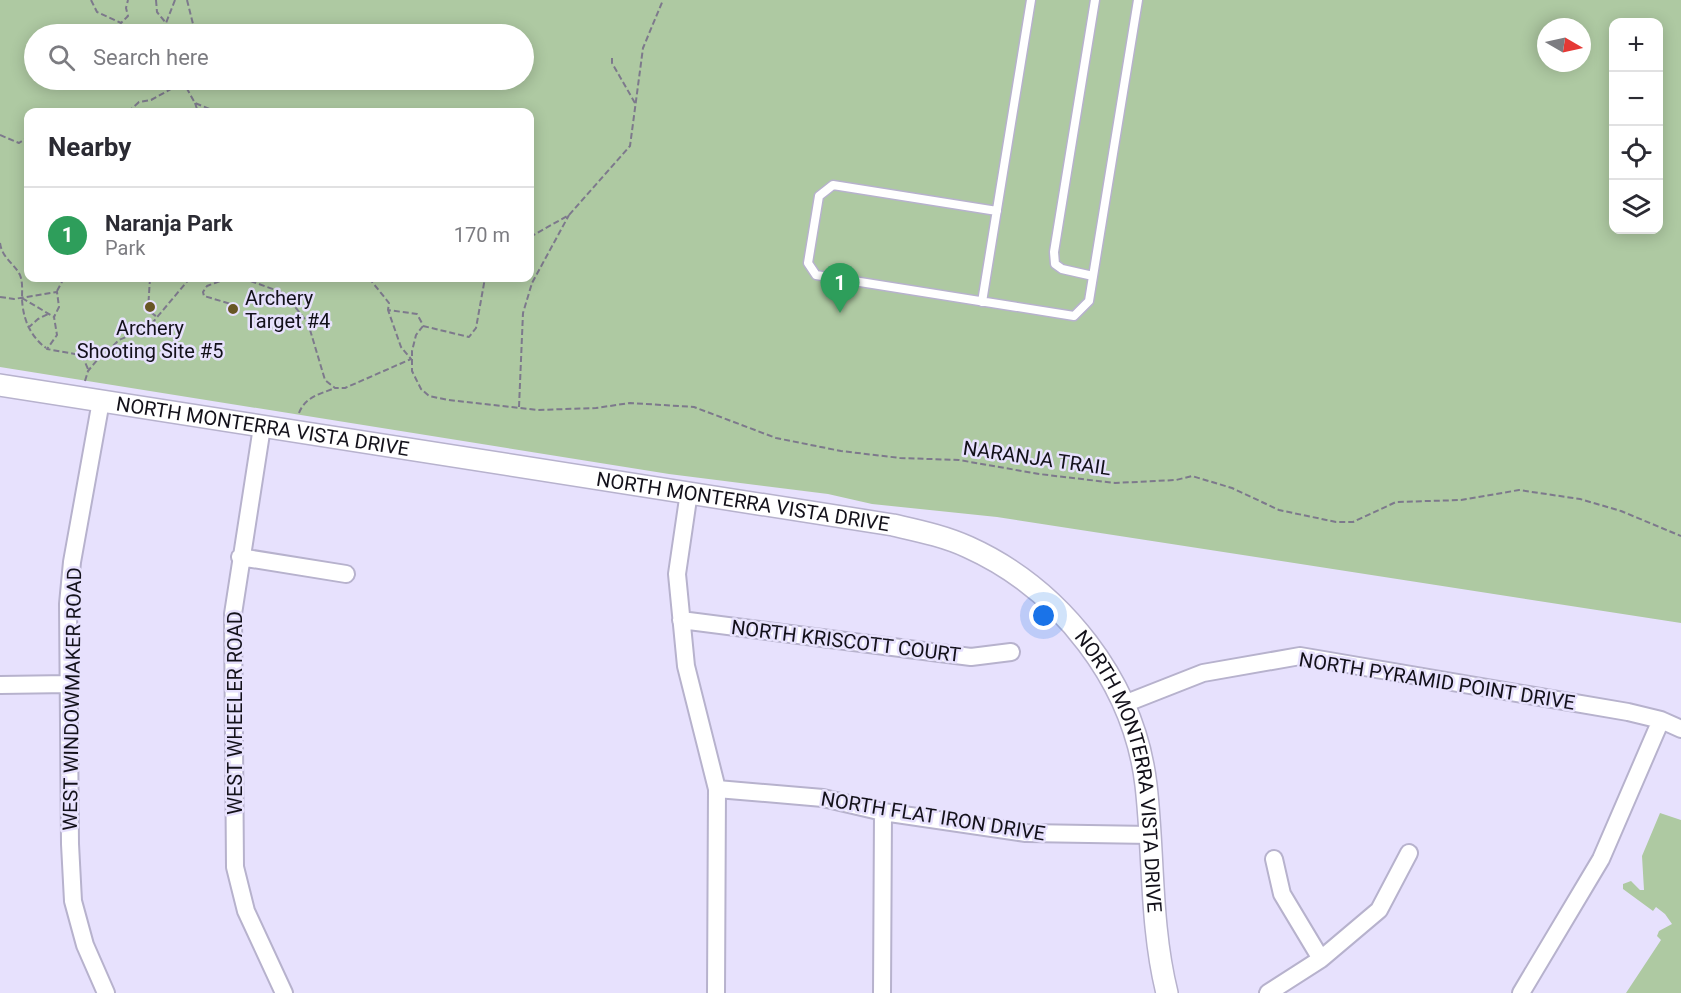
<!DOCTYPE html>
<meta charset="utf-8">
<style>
:root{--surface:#fff;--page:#f7f7f7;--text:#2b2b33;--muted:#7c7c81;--line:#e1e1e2;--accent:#675624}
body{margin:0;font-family:Roboto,sans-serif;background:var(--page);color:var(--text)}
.controls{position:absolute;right:18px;top:18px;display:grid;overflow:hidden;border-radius:12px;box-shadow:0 3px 15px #0003}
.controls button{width:54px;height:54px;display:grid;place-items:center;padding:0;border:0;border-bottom:2px solid var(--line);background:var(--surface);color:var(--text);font:30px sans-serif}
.compass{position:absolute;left:1537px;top:18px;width:54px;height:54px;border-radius:50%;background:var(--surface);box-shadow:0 3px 15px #0003;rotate:99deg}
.you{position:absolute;left:1044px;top:616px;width:21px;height:21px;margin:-15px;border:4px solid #fff;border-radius:50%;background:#1a73e8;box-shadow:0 0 0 9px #1a73e833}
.badge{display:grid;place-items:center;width:39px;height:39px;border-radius:50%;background:var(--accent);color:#fff;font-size:20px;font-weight:700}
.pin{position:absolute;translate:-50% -50px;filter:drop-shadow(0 2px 3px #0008)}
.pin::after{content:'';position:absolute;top:32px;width:21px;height:18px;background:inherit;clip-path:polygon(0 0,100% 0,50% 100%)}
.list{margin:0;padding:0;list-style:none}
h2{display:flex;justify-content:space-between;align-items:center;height:78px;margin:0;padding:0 24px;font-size:26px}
h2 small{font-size:20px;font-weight:400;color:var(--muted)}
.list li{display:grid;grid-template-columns:39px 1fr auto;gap:18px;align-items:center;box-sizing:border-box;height:96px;padding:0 24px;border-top:2px solid var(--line)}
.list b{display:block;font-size:22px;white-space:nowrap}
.list p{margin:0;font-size:20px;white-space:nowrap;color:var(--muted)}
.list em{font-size:20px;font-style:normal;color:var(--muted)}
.icon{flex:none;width:33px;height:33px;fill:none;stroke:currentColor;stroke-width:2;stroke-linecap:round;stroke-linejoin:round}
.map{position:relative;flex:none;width:1681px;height:993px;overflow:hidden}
.search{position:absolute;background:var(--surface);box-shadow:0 3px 15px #0003;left:24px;top:24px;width:510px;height:66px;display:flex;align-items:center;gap:15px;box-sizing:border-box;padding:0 21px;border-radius:33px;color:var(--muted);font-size:22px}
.panel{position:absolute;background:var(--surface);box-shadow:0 3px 15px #0003;left:24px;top:108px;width:510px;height:174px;border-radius:12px}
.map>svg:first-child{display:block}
.green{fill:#aec9a2;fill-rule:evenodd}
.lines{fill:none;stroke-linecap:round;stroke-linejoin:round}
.service-casing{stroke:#b7b2cd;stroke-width:11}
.minor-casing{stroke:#b7b2cd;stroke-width:20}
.tertiary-casing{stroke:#b7b2cd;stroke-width:24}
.path{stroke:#7d798c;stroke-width:2;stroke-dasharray:6 3;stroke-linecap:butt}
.service{stroke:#fff;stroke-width:8}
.minor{stroke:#fff;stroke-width:16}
.tertiary{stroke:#fff;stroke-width:21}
.poi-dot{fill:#675624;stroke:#e7e1fd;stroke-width:2}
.labels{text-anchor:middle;stroke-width:5;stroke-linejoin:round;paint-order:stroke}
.poi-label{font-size:20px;fill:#13111a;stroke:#e7e1fd;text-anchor:start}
.street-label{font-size:20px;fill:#13111a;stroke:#e7e1fd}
</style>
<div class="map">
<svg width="1681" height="993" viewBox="0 0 1681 993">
<rect width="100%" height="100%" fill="#e7e1fd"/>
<path class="green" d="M0 0H1681V623L997 517 872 504 828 494 669 474 0 367ZM1614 22H1658V230H1614ZM1546 27H1582V63H1546ZM34 34H524V80H34ZM28 112H530V278H28Z
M1660 813 1681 820V993H1626L1661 940 1657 936 1659 931 1672 924 1665 914 1656 907 1653 911 1623 889V884L1631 881 1640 890H1644L1642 856Z"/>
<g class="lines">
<defs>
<path id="service" d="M997 211 833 185 819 196 808 263 816 275 1074 316 1089 301 1138 0
M1093 276 1062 269 1055 264 1054 252 1095 0
M982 302 1031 0"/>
<path id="minor" d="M101 401 72 562 68 604 70 844 73 901 85 945 106 993
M262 427 233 614 235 867 246 911 284 993
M689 492 677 574 686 666 717 789 716 993
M240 557 346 574
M681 620 971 657 1011 652
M0 685 69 684
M1124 704 1203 673 1300 656 1628 712 1661 720 1681 729
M717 789 823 798 883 812 1026 833 1151 835
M1274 859 1282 894 1321 959
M882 993 883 812
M1268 993 1321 959 1379 910 1409 853
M1521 993 1601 859 1661 720"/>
<g id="tertiary">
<path id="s1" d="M0 385 893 525C919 531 944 536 968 547 1061 589 1134 682 1146 785 1154 854 1150 925 1167 993"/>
</g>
</defs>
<use href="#service" class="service-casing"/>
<use href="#minor" class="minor-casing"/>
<use href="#tertiary" class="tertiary-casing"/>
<path class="path" d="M91 0 97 12 121 23 128 16 126 8 128 0
M156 0 157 12 166 23 175 0
M187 0 194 28 192 34
M612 58V63L635 103
M182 80 195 103 217 112
M195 103 198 112
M128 112 139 102 151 100 182 83
M0 135 19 143 28 137
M530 237 569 215 630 146 643 48 663 0
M0 243C2 258 14 263 20 275 23 283 22 290 22 299 23 319 30 336 46 348
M150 278 148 310 157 317
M228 278 207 286 203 292 204 296 231 304
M242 278 284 293 308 323 325 380 335 388H345L411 359 401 347 388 310
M369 278 389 303 388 310 417 314 423 325
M57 291 64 278
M0 297 14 299 57 292 59 307 54 317 57 335 47 349 86 356 108 351 119 340 148 328 190 278
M22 298 54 317
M423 326 416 335 412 351V371L421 389 429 396 448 400 538 410 596 408 630 403 694 407 776 438 841 451 900 458 959 460 1039 474 1115 483 1176 480 1192 476 1232 488 1279 510 1336 522H1353L1396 502 1461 500 1519 490 1580 499 1621 511 1681 536
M423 326 469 337 476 328 485 278
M28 328 38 319 48 314
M82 355 88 369
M85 381 88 371 103 353
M519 407 523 313 532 283 569 215
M299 413C305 397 320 394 335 388"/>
<use href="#service" class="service"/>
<use href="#minor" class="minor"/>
<use href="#tertiary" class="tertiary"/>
</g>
<g class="poi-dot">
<circle cx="150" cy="307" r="6"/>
<circle cx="233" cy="309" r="6"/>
</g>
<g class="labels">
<g class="poi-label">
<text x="245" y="305">Archery<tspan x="245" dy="23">Target #4</tspan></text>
<text x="150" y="335" text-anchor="middle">Archery<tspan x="150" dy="23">Shooting Site #5</tspan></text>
</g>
<g class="street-label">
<text dy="7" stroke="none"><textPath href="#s1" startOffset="266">NORTH MONTERRA VISTA DRIVE</textPath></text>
<text transform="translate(1037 458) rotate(8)" y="7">NARANJA TRAIL</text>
<text dy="7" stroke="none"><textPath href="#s1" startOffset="752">NORTH MONTERRA VISTA DRIVE</textPath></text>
<text transform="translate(846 641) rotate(7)" y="7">NORTH KRISCOTT COURT</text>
<text transform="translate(1437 681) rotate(9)" y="7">NORTH PYRAMID POINT DRIVE</text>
<text transform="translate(72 699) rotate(-89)" y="7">WEST WINDOWMAKER ROAD</text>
<text transform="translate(235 713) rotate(-90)" y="7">WEST WHEELER ROAD</text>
<text dy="7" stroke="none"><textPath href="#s1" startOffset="1272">NORTH MONTERRA VISTA DRIVE</textPath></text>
<text transform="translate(933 816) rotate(9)" y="7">NORTH FLAT IRON DRIVE</text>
</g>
</g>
</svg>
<div class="controls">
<button>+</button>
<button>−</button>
<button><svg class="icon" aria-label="locate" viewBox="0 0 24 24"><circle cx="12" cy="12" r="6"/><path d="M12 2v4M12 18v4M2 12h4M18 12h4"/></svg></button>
<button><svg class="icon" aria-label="layers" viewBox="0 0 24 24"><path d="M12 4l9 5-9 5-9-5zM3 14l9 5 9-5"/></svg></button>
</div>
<svg class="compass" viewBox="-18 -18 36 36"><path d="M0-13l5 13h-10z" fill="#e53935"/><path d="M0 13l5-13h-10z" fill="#7c7c81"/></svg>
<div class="you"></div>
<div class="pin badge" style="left:840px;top:313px;background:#2e9e5b">1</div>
<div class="search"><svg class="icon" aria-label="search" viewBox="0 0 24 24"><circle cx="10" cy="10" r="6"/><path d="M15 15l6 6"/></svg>Search here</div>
<section class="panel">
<h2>Nearby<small></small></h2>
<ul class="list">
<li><span class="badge" style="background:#2e9e5b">1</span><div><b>Naranja Park</b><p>Park</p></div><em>170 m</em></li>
</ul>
</section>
</div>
